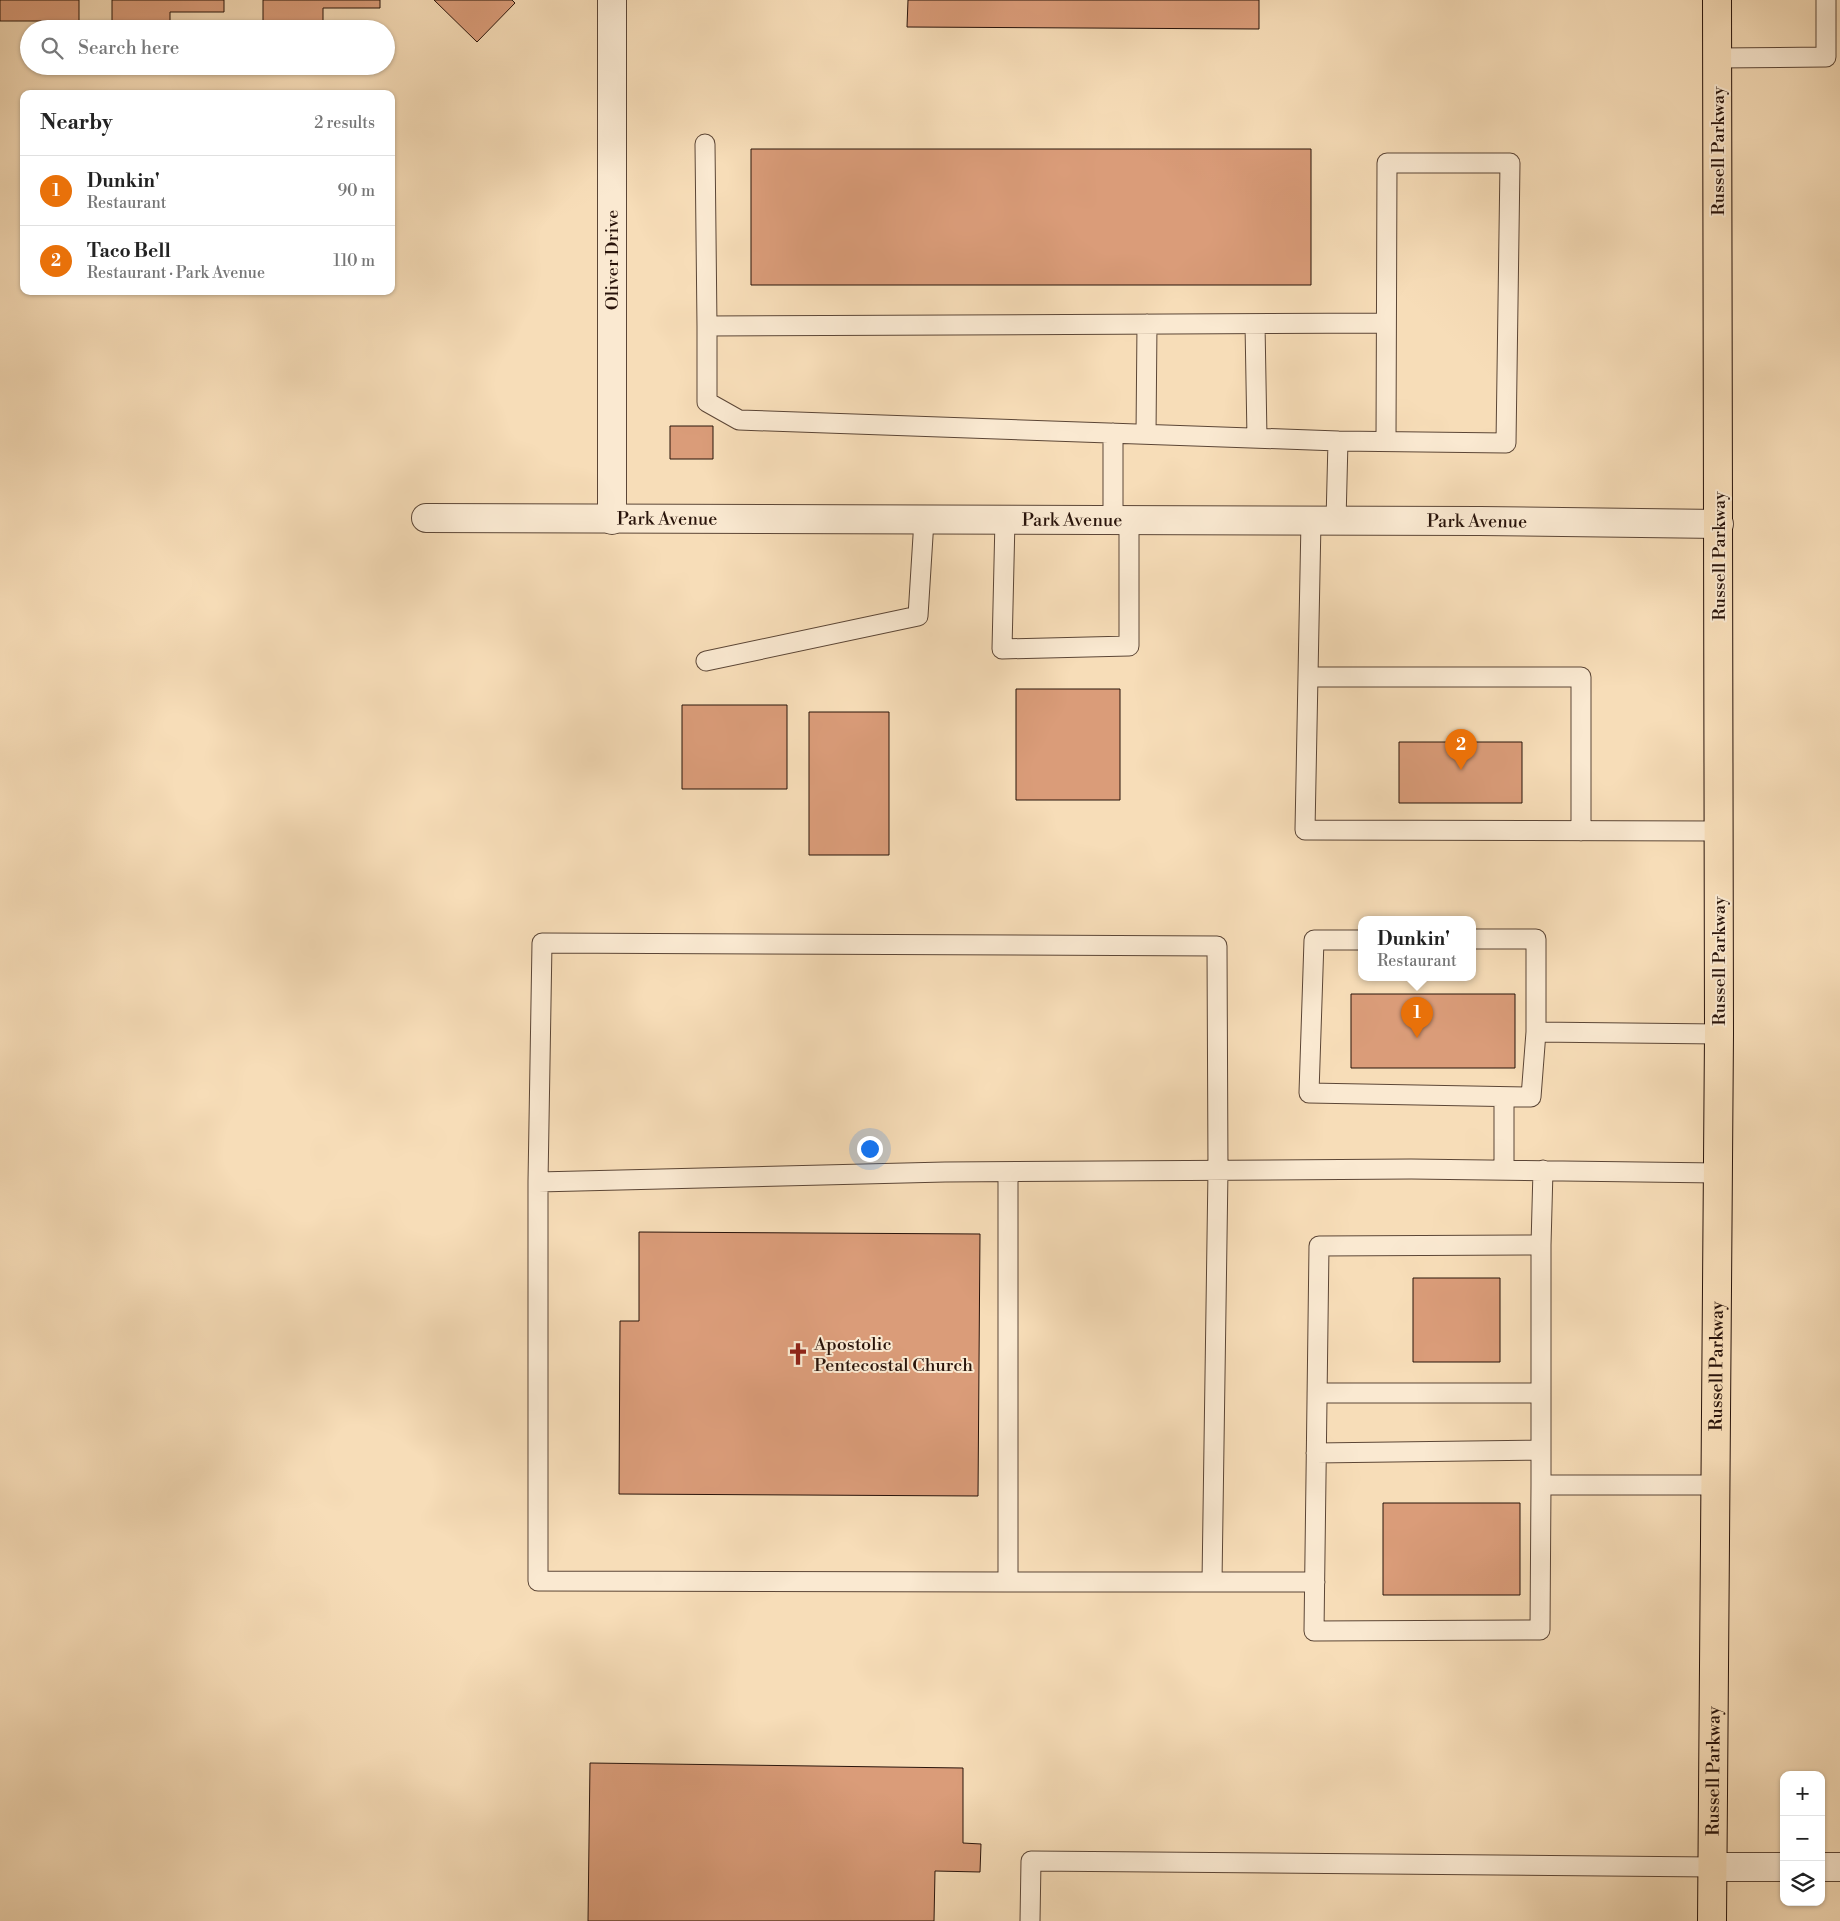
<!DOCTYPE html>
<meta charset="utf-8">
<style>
:root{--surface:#fff;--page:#f2f2f2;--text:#222;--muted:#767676;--line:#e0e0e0;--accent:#8f2418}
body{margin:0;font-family:"Libre Bodoni",serif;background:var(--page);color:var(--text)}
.controls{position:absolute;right:15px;bottom:15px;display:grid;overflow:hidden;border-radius:10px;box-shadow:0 1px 4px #0004}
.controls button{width:45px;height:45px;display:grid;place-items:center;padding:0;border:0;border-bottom:1px solid var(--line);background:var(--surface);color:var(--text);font:25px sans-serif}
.you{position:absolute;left:869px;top:1148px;width:18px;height:18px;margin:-12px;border:4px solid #fff;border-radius:50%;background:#1a73e8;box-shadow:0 0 0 8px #1a73e833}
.badge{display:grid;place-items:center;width:32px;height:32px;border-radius:50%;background:var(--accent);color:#fff;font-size:16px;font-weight:700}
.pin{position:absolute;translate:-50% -41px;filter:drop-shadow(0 1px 2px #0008)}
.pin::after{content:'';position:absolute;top:26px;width:18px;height:15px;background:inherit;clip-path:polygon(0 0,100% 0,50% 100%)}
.popup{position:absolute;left:1358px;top:916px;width:118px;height:65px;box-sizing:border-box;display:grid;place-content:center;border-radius:10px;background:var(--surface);filter:drop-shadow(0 1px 4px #0005);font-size:16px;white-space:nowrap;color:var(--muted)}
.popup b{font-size:19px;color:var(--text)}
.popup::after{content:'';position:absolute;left:50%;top:100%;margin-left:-10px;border:10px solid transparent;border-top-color:var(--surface)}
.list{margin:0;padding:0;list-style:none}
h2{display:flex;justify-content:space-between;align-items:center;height:65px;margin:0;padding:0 20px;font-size:21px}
h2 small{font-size:16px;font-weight:400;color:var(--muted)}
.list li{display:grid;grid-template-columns:32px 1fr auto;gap:15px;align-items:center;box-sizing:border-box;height:70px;padding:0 20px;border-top:1px solid var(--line)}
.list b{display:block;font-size:19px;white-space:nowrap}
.list p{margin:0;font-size:16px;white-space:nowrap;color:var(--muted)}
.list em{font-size:16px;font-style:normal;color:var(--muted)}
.icon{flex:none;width:28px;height:28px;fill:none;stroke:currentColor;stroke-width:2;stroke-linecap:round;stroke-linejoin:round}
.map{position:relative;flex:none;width:1840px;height:1921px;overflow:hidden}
.search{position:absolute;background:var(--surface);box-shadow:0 1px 4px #0004;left:20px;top:20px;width:375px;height:55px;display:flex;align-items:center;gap:12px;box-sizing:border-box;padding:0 18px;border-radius:28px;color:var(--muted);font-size:19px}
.panel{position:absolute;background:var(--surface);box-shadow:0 1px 4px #0004;left:20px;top:90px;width:375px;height:205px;border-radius:10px}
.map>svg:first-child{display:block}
.building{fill:#da9c79;stroke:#29140b}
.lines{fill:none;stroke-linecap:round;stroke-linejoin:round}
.lane-casing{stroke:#5c4636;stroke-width:21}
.street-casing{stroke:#5c4636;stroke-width:30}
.primary-casing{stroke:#29140b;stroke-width:30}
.lane{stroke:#fae9d1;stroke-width:19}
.street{stroke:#fae9d1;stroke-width:28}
.primary{stroke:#f7ddb8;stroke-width:28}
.labels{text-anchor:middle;stroke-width:4;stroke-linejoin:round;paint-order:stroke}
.street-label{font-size:18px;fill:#29140b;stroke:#fae9d1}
.poi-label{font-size:18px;fill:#29140b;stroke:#fae9d1;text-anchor:start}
</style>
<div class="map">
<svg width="1840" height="1921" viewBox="0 0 1840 1921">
<rect width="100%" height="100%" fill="#f7ddb8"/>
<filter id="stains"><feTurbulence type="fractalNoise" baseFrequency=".004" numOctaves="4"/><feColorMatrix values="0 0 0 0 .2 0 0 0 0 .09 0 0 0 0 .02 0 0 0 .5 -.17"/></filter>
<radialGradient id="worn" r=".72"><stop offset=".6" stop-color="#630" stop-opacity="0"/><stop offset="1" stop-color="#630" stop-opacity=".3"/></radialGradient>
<path class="building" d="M0 0H79V21H0Z
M112 0H224V12H170V29H112Z
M263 0H380V8H323V24H263Z
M434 0H512L515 3 477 42Z
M908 0H1259V29L907 27Z
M751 149H1311V285H751Z
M670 426H713V459H670Z
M1016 689H1120V800H1016Z
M682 705H787V789H682Z
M809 712H889V855H809Z
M1399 742H1522V803H1399Z
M1351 994H1515V1068H1351Z
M639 1232 980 1234 978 1496 619 1494 620 1321H639Z
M1413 1278H1500V1362H1413Z
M1383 1503H1520V1595H1383Z
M590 1763 963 1768V1843L981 1844 980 1872 935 1871 934 1921H588Z"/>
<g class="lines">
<defs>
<path id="lane" d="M1717 58 1826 57V0
M705 144 707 326
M1255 324 1257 438
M1113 433V521
M1146 434 1147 324
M1338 441 739 420 707 402V326L1386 323
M1005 520 1002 649 1129 646V521
M1311 521 1305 830 1719 831
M1336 521 1338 441 1506 443 1510 163H1387L1386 441
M706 661 918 616 924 520
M1308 677H1581V831
M1362 940H1314L1309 1093 1531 1097 1536 1032V939H1472
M1536 1032 1719 1034
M1504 1097V1170
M1008 1173V1582L538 1581V1182L945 1172 1411 1169 1718 1173
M538 1182 542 943 1217 946 1218 1170 1212 1582H1008
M1541 1245 1543 1170
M1317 1393H1541
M1316 1453 1541 1450
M1541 1485 1540 1630 1314 1631 1319 1246 1541 1245V1485H1715
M1212 1582H1315
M1030 1921 1031 1861 1712 1867"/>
<g id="street">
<path id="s1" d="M426 518 1480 521 1719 524"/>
<path d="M612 520V0"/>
<path d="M1712 1867H1784"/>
<path d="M1821 1867H1840"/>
</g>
<g id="primary">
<path id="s2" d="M1712 1921 1719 1034 1717 0"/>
</g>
</defs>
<use href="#lane" class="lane-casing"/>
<use href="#street" class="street-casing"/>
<use href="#primary" class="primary-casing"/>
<use href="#lane" class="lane"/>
<use href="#street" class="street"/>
<use href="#primary" class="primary"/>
</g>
<defs>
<symbol id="church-bare" viewBox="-9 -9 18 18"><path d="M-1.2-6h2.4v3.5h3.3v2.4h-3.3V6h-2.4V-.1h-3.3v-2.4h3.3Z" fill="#8f2418" stroke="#fae9d1" stroke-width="2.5" paint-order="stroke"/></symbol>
</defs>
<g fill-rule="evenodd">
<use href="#church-bare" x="782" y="1338" width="32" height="32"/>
</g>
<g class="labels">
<g class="street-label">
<text transform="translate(1718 151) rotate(-90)" y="6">Russell Parkway</text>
<text transform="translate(612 260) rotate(-90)" y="6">Oliver Drive</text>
<text dy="6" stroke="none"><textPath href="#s1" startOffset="241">Park Avenue</textPath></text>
<text dy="6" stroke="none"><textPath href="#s1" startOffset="646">Park Avenue</textPath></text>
<text dy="6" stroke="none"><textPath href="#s1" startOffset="1051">Park Avenue</textPath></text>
<text transform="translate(1719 556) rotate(-90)" y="6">Russell Parkway</text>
<text transform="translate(1719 961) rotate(-90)" y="6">Russell Parkway</text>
<text dy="6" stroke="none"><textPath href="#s2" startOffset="555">Russell Parkway</textPath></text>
<text dy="6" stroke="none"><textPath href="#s2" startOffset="150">Russell Parkway</textPath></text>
</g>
<g class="poi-label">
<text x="814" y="1350">Apostolic<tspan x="814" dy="21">Pentecostal Church</tspan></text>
</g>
</g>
<rect width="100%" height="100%" filter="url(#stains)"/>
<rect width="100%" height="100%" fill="url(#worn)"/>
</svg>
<div class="controls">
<button>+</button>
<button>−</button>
<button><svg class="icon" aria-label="layers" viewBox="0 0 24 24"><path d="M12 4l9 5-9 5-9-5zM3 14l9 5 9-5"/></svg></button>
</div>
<div class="you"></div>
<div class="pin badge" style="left:1417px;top:1038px;background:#e8710a">1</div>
<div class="popup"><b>Dunkin'</b>Restaurant</div>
<div class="pin badge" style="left:1461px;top:770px;background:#e8710a">2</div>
<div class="search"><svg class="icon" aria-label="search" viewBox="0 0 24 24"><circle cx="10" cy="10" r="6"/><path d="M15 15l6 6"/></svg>Search here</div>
<section class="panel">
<h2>Nearby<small>2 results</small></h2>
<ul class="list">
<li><span class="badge" style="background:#e8710a">1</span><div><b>Dunkin'</b><p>Restaurant</p></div><em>90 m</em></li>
<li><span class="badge" style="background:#e8710a">2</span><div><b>Taco Bell</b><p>Restaurant · Park Avenue</p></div><em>110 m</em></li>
</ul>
</section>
</div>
